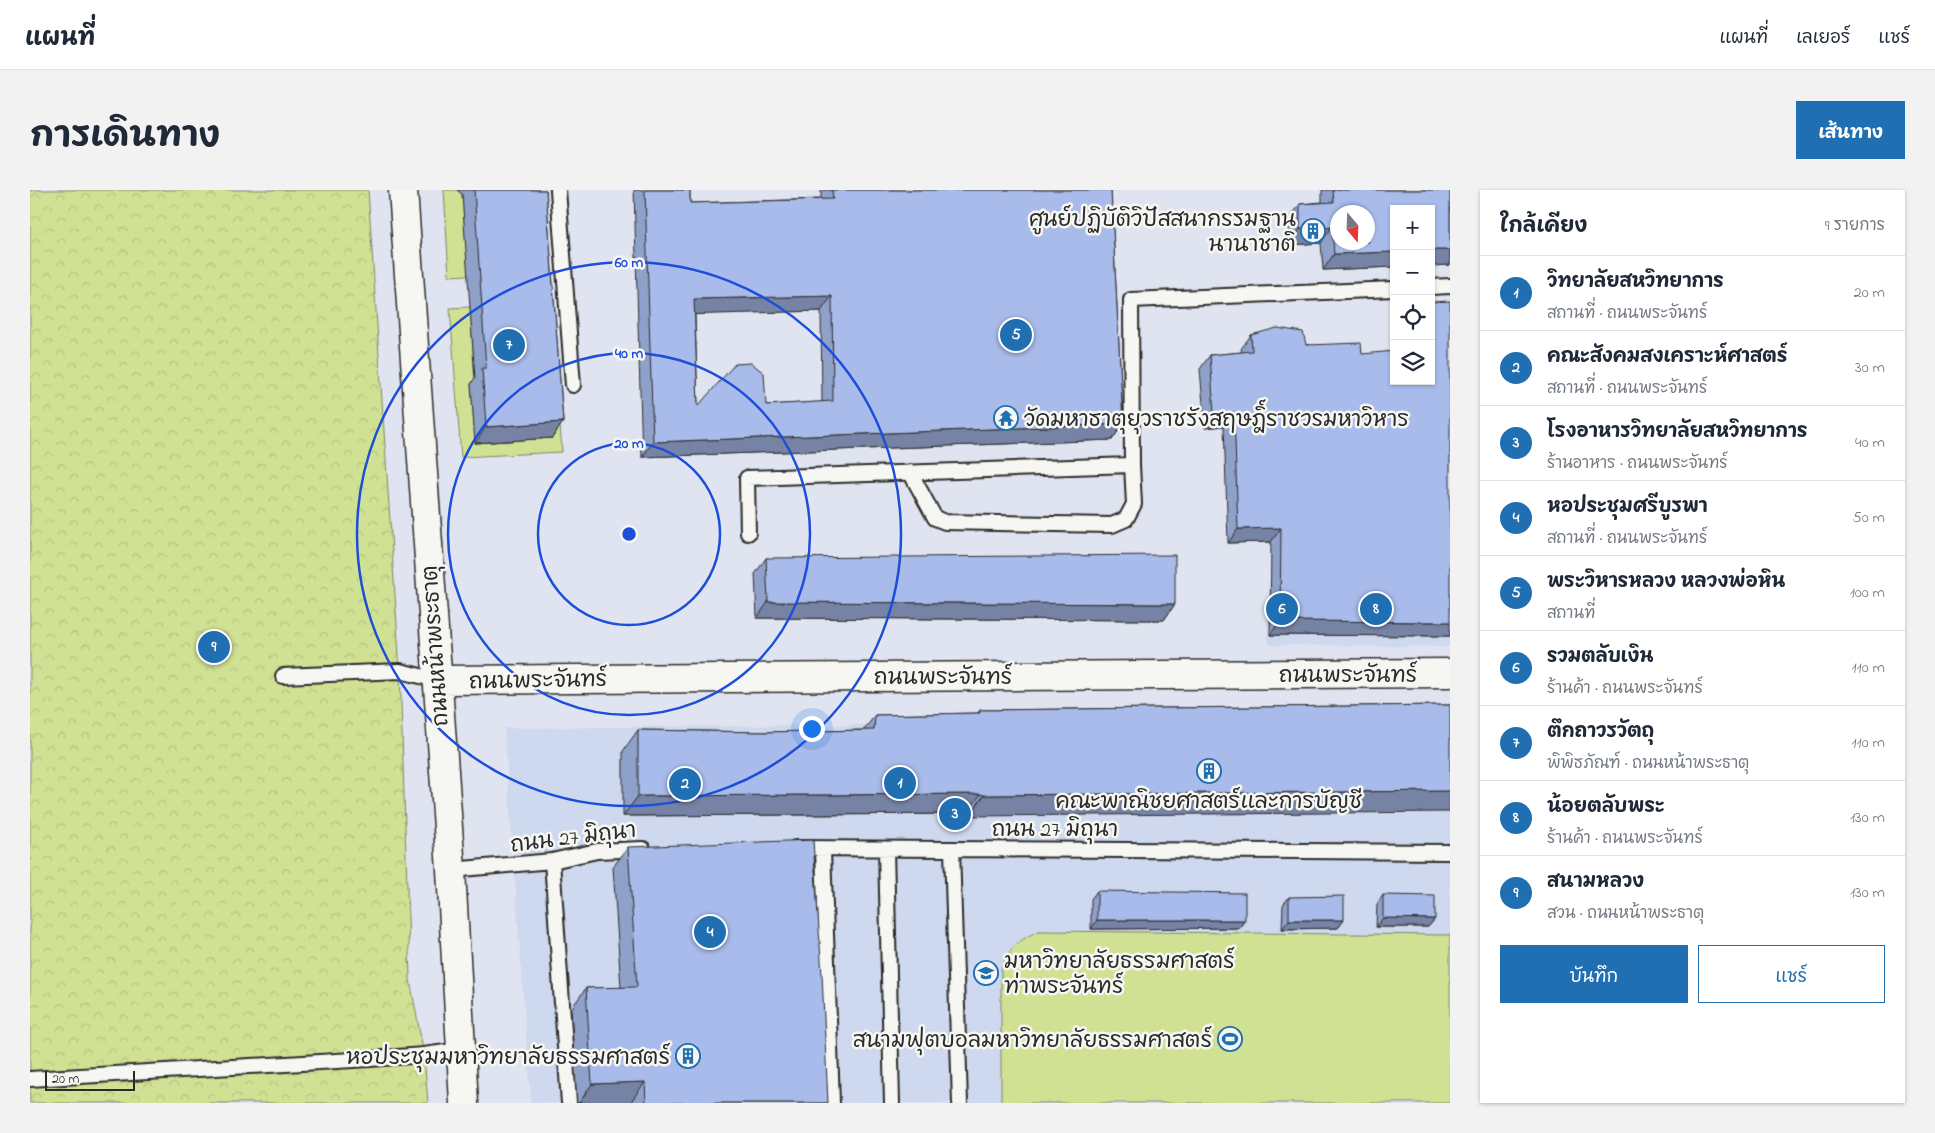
<!DOCTYPE html>
<html lang="th">
<meta charset="utf-8">
<style>
:root{--surface:#fff;--page:#f2f2f3;--text:#1f2937;--muted:#747a83;--line:#e0e1e3;--accent:#1f6fb2}
body{margin:0;font-family:"Indie Flower","Playpen Sans Thai",sans-serif;background:var(--page);color:var(--text)}
.controls{position:absolute;right:15px;top:15px;display:grid;overflow:hidden;border-radius:0px;box-shadow:0 1px 4px #0004}
.controls button{width:45px;height:45px;display:grid;place-items:center;padding:0;border:0;border-bottom:1px solid var(--line);background:var(--surface);color:var(--text);font:25px sans-serif}
.compass{position:absolute;left:1300px;top:15px;width:45px;height:45px;border-radius:50%;background:var(--surface);box-shadow:0 1px 4px #0004;rotate:161deg}
.scale{position:absolute;left:15px;bottom:12px;width:90px;box-sizing:border-box;padding-left:5px;border:2px solid #2b2b2b;border-top:0;font-size:14px;line-height:18px;white-space:nowrap;color:#2b2b2b;-webkit-text-stroke:4px #f6f6f2;paint-order:stroke}
.you{position:absolute;left:781px;top:538px;width:18px;height:18px;margin:-12px;border:4px solid #fff;border-radius:50%;background:#1a73e8;box-shadow:0 0 0 8px #1a73e833}
.badge{display:grid;place-items:center;width:32px;height:32px;border-radius:50%;background:var(--accent);color:#fff;font-size:16px;font-weight:700}
.pin{position:absolute;translate:-50% -50%;border:2px solid #fff;box-shadow:0 1px 5px #0006}
.list{margin:0;padding:0;list-style:none}
h2{display:flex;justify-content:space-between;align-items:center;height:65px;margin:0;padding:0 20px;font-size:21px}
h2 small{font-size:16px;font-weight:400;color:var(--muted)}
.list li{display:grid;grid-template-columns:32px 1fr auto;gap:15px;align-items:center;box-sizing:border-box;height:75px;padding:0 20px;border-top:1px solid var(--line)}
.list b{display:block;font-size:19px;white-space:nowrap}
.list p{margin:0;font-size:16px;white-space:nowrap;color:var(--muted)}
.list em{font-size:16px;font-style:normal;color:var(--muted)}
.actions{display:flex;gap:10px;padding:15px 20px}
.actions a{flex:1;padding:11px 0;border:1px solid var(--accent);border-radius:0px;text-align:center;font-size:18px;color:var(--accent)}
.actions .main{background:var(--accent);color:#fff}
.icon{flex:none;width:28px;height:28px;fill:none;stroke:currentColor;stroke-width:2;stroke-linecap:round;stroke-linejoin:round}
.map{position:relative;flex:none;width:1420px;height:913px;overflow:hidden;border-radius:0px}
header{display:flex;align-items:center;gap:30px;box-sizing:border-box;height:70px;padding:0 25px;background:var(--surface);border-bottom:1px solid var(--line)}
header strong{font-size:24px}
nav{display:flex;gap:28px;margin-inline-start:auto;font-size:18px}
.intro{display:flex;align-items:center;justify-content:space-between;box-sizing:border-box;height:120px;padding:0 30px}
h1{margin:0;font-size:35px}
.button{padding:12px 22px;border-radius:0px;background:var(--accent);color:#fff;font-size:18px;font-weight:700}
main{display:flex;gap:30px;padding:0 30px}
aside{flex:1;background:var(--surface);border-radius:0px;box-shadow:0 1px 4px #0004}
.map>svg:first-child{display:block}
.built{fill:#ced8ee}
.green{fill:#d0e194;stroke:#7e8660}
.park{fill:url(#park-crowns);stroke:#7e8660}
.lines{fill:none;stroke-linecap:round;stroke-linejoin:round}
.service-casing{stroke:#2b2b2b;stroke-width:18}
.tertiary-casing{stroke:#2b2b2b;stroke-width:31}
.service{stroke:#f6f6f2;stroke-width:14}
.tertiary{stroke:#f6f6f2;stroke-width:28}
.wall{fill:#90a1c9;stroke:#2b2b2b;fill-rule:evenodd}
.shaded-wall{fill:#7683a4;stroke:#2b2b2b}
.building{fill:#a8bbea;stroke:#2b2b2b;fill-rule:evenodd}
.ring{fill:none;stroke:#1d4ed8;stroke-width:2.5}
.labels{text-anchor:middle;stroke-width:5;stroke-linejoin:round;paint-order:stroke}
.poi-label{font-size:22px;fill:#2b2b2b;stroke:#f6f6f2;text-anchor:end}
.street-label{font-size:22px;fill:#2b2b2b;stroke:#f6f6f2}
.centre{fill:#1d4ed8;stroke:#f6f6f2;stroke-width:2.5}
.ring-label{font-size:15px;text-anchor:middle;font-weight:bold;fill:#1d4ed8;stroke:#f6f6f2;stroke-width:5;stroke-linejoin:round;paint-order:stroke}
</style>
<header>
<strong>แผนที่</strong>
<nav><a>แผนที่</a><a>เลเยอร์</a><a>แชร์</a></nav>
</header>
<div class="intro"><h1>การเดินทาง</h1><a class="button">เส้นทาง</a></div>
<main>
<div class="map">
<svg width="1420" height="913" viewBox="0 0 1420 913">
<defs>
<pattern id="park-crowns" width="20" height="18" patternUnits="userSpaceOnUse" patternTransform="scale(1.25)"><rect width="20" height="18" fill="#d0e194"/><path d="M2 6a3 3 0 1 1 6 0M12 15a3 3 0 1 1 6 0" fill="none" stroke="#b3c180"/></pattern>
</defs>
<rect width="100%" height="100%" fill="#dfe4f0"/>
<filter id="ink" filterUnits="userSpaceOnUse"><feTurbulence type="fractalNoise" baseFrequency=".02" numOctaves="2"/><feDisplacementMap in="SourceGraphic" scale="10" xChannelSelector="R" yChannelSelector="G"/><feConvolveMatrix kernelMatrix="1 2 1 2 8 2 1 2 1" color-interpolation-filters="sRGB"/></filter>
<g filter="url(#ink)">
<path class="built" d="M1239 391H1420V457L1240 455 1237 444Z
M1420 530V913H501L474 538Z"/>
<path class="green" d="M414 0H427L432 4 438 85 419 86Z
M520 101 532 262 431 267 420 118 440 117 445 194H441L445 253 522 248Z
M1009 741 1420 745V913H971V779C979 758 988 750 1009 741Z"/>
<path class="park" d="M0 0H338L370 481 380 790 394 865 398 913H0Z"/>
<g class="lines">
<defs>
<path id="service" d="M528 0 543 195
M1401 97 1420 96
M880 282 905 328 915 332 1082 335 1096 329 1104 314 1102 275
M718 343 717 288 1102 275 1101 110 1364 99
M253 486 370 481 407 490
M765 658 1420 662
M856 659 862 913
M922 659 930 913
M793 660 802 913
M522 671 539 913
M421 680 522 671 567 661 613 659
M0 889 340 869 394 865 430 860"/>
<path id="tertiary" d="M373 0 421 680 434 913
M407 490 1420 483"/>
</defs>
<use href="#service" class="service-casing"/>
<use href="#tertiary" class="tertiary-casing"/>
<use href="#service" class="service"/>
<use href="#tertiary" class="tertiary"/>
</g>
<path class="wall" d="M427 0H516L533 232 522 248 445 253 441 194 445 188 432 4Z
M604 0H660V13L791 9V0H1081L1093 234 1082 250 612 267ZM791 121 792 212 736 215 668 216 665 124Z
M1292 0H1420V75L1401 76V19H1364V77L1293 80 1291 53 1259 55V30L1270 14 1292 12Z
M1221 145 1332 164 1420 446 1240 445 1241 352 1198 353 1194 236 1175 238 1170 179 1180 165 1212 162 1211 159Z
M736 368 1145 414 1134 430 727 428 725 384Z
M1420 515 939 626 936 624 593 626V561L608 540 732 542 834 540 845 525 948 523 950 520Z
M598 657 798 913H547L541 819 556 798H591L583 677Z
M1067 701 1215 730 1209 738 1061 739V709Z
M1353 705 1405 729 1398 737H1346L1347 714Z
M1259 707 1314 730 1308 738 1252 739 1253 715Z"/>
<path class="shaded-wall" d="M1302 37 1291 53 1259 55 1270 39Z
M1401 60H1420V75L1401 76Z
M1364 62V77L1293 80 1304 64Z
M802 106 791 121 653 125 664 109Z
M1204 222 1194 236 1175 238 1184 224Z
M533 232 522 248 445 253 456 237Z
M1093 234 1082 250 612 267 623 252Z
M1251 338 1241 352 1198 353 1208 339Z
M738 412 1145 414 1134 430 727 428Z
M1250 431 1420 432V446L1240 445Z
M1420 601V622L939 626 954 605Z
M951 604 936 624 593 626 608 606Z
M1353 728 1405 729 1398 737H1346Z
M1067 730H1215L1209 738 1061 739Z
M1259 730H1314L1308 738 1252 739Z
M615 892 600 913H549L562 894Z"/>
<path class="building" d="M444 0H516L533 232 456 237 452 178H456Z
M615 0H660V13L803 9 802 0H1081L1093 234 623 252ZM802 106 803 211 736 215 734 183 721 173 705 174 668 216 664 109Z
M1303 0H1420V60H1401V19H1364V62L1304 64 1302 37 1270 39V14L1304 12ZM1308 22H1338V52H1308Z
M1420 111V432L1250 431 1251 338 1208 339 1204 222 1184 224 1180 165 1222 161 1221 145 1247 138 1273 142 1276 155 1331 153 1332 164 1364 161V191H1401V112Z
M1145 365V414L738 412 736 368Z
M1420 515V601L954 605 951 604 608 606V540L732 542 844 540 845 525 950 523V520Z
M783 650 792 785 798 913H616L615 892 562 894 556 798 607 797 598 657Z
M1067 701 1215 703V730H1067Z
M1353 705 1405 706V729L1353 728Z
M1314 706V730H1259V707Z"/>
</g>
<g class="ring">
<circle cx="599" cy="344" r="91"/>
<circle cx="599" cy="344" r="181"/>
<circle cx="599" cy="344" r="272"/>
</g>
<defs>
<symbol id="building-ring" viewBox="-11 -11 22 22"><circle r="9.5" fill="#f6f6f2" stroke="#1f6fb2" stroke-width="1.5"/><path d="M-4-6H4V6H1V3H-1V6H-4ZM-2.5-4.3h1.7v1.8h-1.7ZM.8-4.3h1.7v1.8H.8ZM-2.5-1h1.7V.8h-1.7ZM.8-1h1.7V.8H.8Z" fill="#1f6fb2"/></symbol>
<symbol id="temple-ring" viewBox="-11 -11 22 22"><circle r="9.5" fill="#f6f6f2" stroke="#1f6fb2" stroke-width="1.5"/><path d="M0-6L5-2H3V0L6.5 2.5H4V6H1.5V3h-3V6H-4V2.5H-6.5L-3 0V-2H-5Z" fill="#1f6fb2"/></symbol>
<symbol id="university-ring" viewBox="-11 -11 22 22"><circle r="9.5" fill="#f6f6f2" stroke="#1f6fb2" stroke-width="1.5"/><path d="M0-5L7-2L0 1L-7-2ZM-4 1L0 2.5L4 1V4Q0 6-4 4Z" fill="#1f6fb2"/></symbol>
<symbol id="stadium-ring" viewBox="-11 -11 22 22"><circle r="9.5" fill="#f6f6f2" stroke="#1f6fb2" stroke-width="1.5"/><path d="M0-5a6.5 5 0 1 0 0 10a6.5 5 0 1 0 0-10ZM-3.5-1.8h7v3.6h-7Z" fill="#1f6fb2"/></symbol>
</defs>
<g fill-rule="evenodd">
<use href="#building-ring" x="1269" y="27" width="28" height="28"/>
<use href="#temple-ring" x="962" y="214" width="28" height="28"/>
<use href="#building-ring" x="1165" y="567" width="28" height="28"/>
<use href="#university-ring" x="942" y="769" width="28" height="28"/>
<use href="#stadium-ring" x="1186" y="835" width="28" height="28"/>
<use href="#building-ring" x="644" y="852" width="28" height="28"/>
</g>
<g class="labels">
<g class="poi-label">
<text x="1266" y="36">ศูนย์ปฏิบัติวิปัสสนากรรมฐาน<tspan x="1266" dy="25">นานาชาติ</tspan></text>
<text x="994" y="236" text-anchor="start">วัดมหาธาตุยุวราชรังสฤษฎิ์ราชวรมหาวิหาร</text>
<text x="1179" y="618" text-anchor="middle">คณะพาณิชยศาสตร์และการบัญชี</text>
<text x="974" y="778" text-anchor="start">มหาวิทยาลัยธรรมศาสตร์<tspan x="974" dy="25">ท่าพระจันทร์</tspan></text>
<text x="1182" y="857">สนามฟุตบอลมหาวิทยาลัยธรรมศาสตร์</text>
<text x="640" y="874">หอประชุมมหาวิทยาลัยธรรมศาสตร์</text>
</g>
<g class="street-label">
<text transform="translate(404 456) rotate(-94)" y="8">ถนนหน้าพระธาตุ</text>
<text x="1318" y="492">ถนนพระจันทร์</text>
<text x="913" y="494">ถนนพระจันทร์</text>
<text transform="translate(508 489) rotate(-1)" y="8">ถนนพระจันทร์</text>
<text x="1025" y="646">ถนน 27 มิถุนา</text>
<text transform="translate(543 646) rotate(-7)" y="8">ถนน 27 มิถุนา</text>
</g>
</g>
<circle cx="599" cy="344" r="8" class="centre"/>
<g class="ring-label">
<text x="599" y="77">60 m</text>
<text x="599" y="168">40 m</text>
<text x="599" y="258">20 m</text>
</g>
</svg>
<div class="controls">
<button>+</button>
<button>−</button>
<button><svg class="icon" aria-label="locate" viewBox="0 0 24 24"><circle cx="12" cy="12" r="6"/><path d="M12 2v4M12 18v4M2 12h4M18 12h4"/></svg></button>
<button><svg class="icon" aria-label="layers" viewBox="0 0 24 24"><path d="M12 4l9 5-9 5-9-5zM3 14l9 5 9-5"/></svg></button>
</div>
<svg class="compass" viewBox="-18 -18 36 36"><path d="M0-13l5 13h-10z" fill="#e53935"/><path d="M0 13l5-13h-10z" fill="#747a83"/></svg>
<div class="scale">20 m</div>
<div class="you"></div>
<div class="pin badge" style="left:870px;top:593px">1</div>
<div class="pin badge" style="left:655px;top:594px">2</div>
<div class="pin badge" style="left:925px;top:624px">3</div>
<div class="pin badge" style="left:680px;top:742px">4</div>
<div class="pin badge" style="left:986px;top:145px">5</div>
<div class="pin badge" style="left:1252px;top:419px">6</div>
<div class="pin badge" style="left:479px;top:155px">7</div>
<div class="pin badge" style="left:1346px;top:419px">8</div>
<div class="pin badge" style="left:184px;top:457px">9</div>
</div>
<aside>
<h2>ใกล้เคียง<small>9 รายการ</small></h2>
<ul class="list">
<li><span class="badge">1</span><div><b>วิทยาลัยสหวิทยาการ</b><p>สถานที่ · ถนนพระจันทร์</p></div><em>20 m</em></li>
<li><span class="badge">2</span><div><b>คณะสังคมสงเคราะห์ศาสตร์</b><p>สถานที่ · ถนนพระจันทร์</p></div><em>30 m</em></li>
<li><span class="badge">3</span><div><b>โรงอาหารวิทยาลัยสหวิทยาการ</b><p>ร้านอาหาร · ถนนพระจันทร์</p></div><em>40 m</em></li>
<li><span class="badge">4</span><div><b>หอประชุมศรีบูรพา</b><p>สถานที่ · ถนนพระจันทร์</p></div><em>50 m</em></li>
<li><span class="badge">5</span><div><b>พระวิหารหลวง หลวงพ่อหิน</b><p>สถานที่</p></div><em>100 m</em></li>
<li><span class="badge">6</span><div><b>รวมตลับเงิน</b><p>ร้านค้า · ถนนพระจันทร์</p></div><em>110 m</em></li>
<li><span class="badge">7</span><div><b>ตึกถาวรวัตถุ</b><p>พิพิธภัณฑ์ · ถนนหน้าพระธาตุ</p></div><em>110 m</em></li>
<li><span class="badge">8</span><div><b>น้อยตลับพระ</b><p>ร้านค้า · ถนนพระจันทร์</p></div><em>130 m</em></li>
<li><span class="badge">9</span><div><b>สนามหลวง</b><p>สวน · ถนนหน้าพระธาตุ</p></div><em>130 m</em></li>
</ul>
<div class="actions"><a class="main">บันทึก</a><a>แชร์</a></div>
</aside>
</main>
